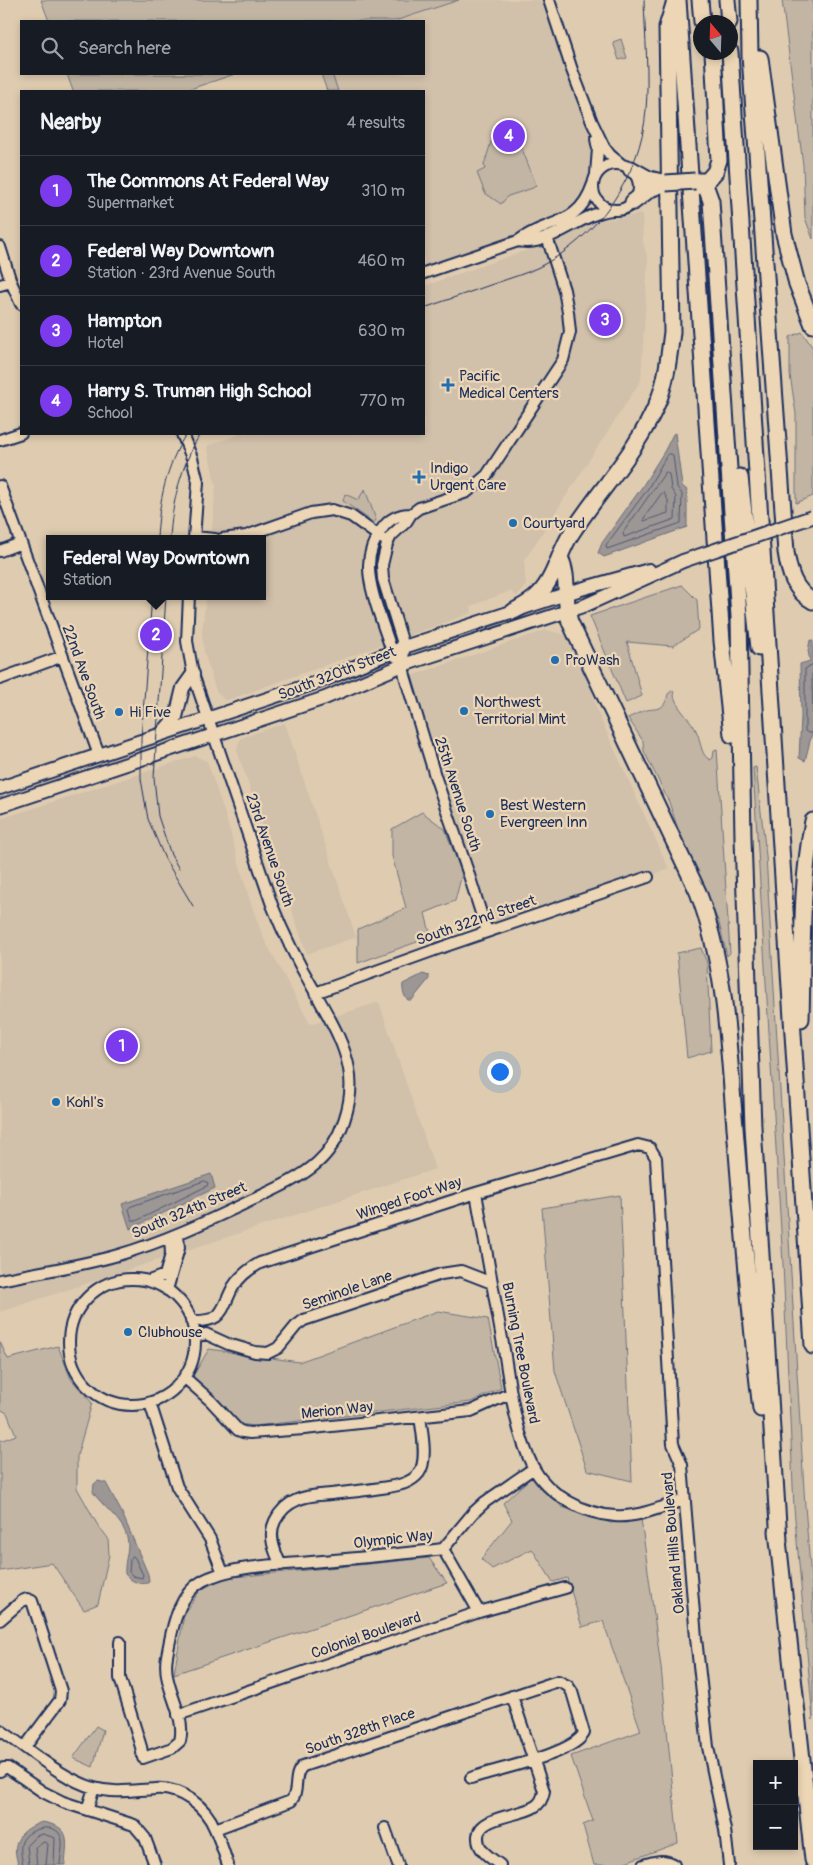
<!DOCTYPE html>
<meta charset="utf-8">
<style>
:root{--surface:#171b24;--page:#242831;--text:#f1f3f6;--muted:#9ea1a6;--line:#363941;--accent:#7c3aed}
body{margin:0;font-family:Pangolin,sans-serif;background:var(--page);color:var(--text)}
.controls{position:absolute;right:15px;bottom:15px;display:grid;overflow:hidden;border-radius:0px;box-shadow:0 2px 8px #0003}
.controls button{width:45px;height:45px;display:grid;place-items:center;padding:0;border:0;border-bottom:1px solid var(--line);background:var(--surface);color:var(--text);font:25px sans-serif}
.compass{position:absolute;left:693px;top:15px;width:45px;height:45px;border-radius:50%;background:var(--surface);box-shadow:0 2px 8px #0003;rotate:341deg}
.you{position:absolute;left:499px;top:1071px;width:18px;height:18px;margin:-12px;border:4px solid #fff;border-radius:50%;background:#1a73e8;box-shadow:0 0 0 8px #1a73e833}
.badge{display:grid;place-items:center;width:32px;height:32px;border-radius:50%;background:var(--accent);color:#fff;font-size:16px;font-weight:700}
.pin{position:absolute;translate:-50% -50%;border:2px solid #fff;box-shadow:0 1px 5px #0006}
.popup{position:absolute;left:46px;top:535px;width:220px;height:65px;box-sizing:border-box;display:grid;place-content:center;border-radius:0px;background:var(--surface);filter:drop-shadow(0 1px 4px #0005);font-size:16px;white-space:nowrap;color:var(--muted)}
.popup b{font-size:19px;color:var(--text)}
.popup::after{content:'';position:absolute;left:50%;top:100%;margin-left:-10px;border:10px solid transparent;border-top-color:var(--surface)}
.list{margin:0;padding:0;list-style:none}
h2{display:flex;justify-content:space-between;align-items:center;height:65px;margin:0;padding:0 20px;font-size:21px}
h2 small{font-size:16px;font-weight:400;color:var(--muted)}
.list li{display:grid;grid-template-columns:32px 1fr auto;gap:15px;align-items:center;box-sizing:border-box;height:70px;padding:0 20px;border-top:1px solid var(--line)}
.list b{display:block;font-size:19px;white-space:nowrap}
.list p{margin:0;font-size:16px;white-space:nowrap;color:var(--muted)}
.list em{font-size:16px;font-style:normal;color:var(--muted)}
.icon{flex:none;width:28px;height:28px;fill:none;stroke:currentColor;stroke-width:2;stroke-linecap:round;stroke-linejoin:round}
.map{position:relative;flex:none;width:813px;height:1865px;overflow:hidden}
.search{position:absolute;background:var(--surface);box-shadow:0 2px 8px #0003;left:20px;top:20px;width:405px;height:55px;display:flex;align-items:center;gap:12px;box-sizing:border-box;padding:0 18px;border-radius:0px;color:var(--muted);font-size:19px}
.panel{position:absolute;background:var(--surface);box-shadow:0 2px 8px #0003;left:20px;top:90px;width:405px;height:345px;border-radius:0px}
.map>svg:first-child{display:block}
.built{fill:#d1c0aa}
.green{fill:#c2b5a3;stroke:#6e7280}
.water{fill:#9c9694;stroke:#686d7e}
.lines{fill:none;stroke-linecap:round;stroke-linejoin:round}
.shore{stroke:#4f5874;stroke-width:1}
.minor-casing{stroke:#1b2f5e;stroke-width:14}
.major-casing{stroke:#1b2f5e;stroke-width:16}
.highway-casing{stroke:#1b2f5e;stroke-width:19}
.minor{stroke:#ecd6b5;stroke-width:10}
.major{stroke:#ecd6b5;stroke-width:12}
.highway{stroke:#ecd6b5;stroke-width:15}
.tram{stroke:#1b2f5e;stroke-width:1}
.major-bridge-casing{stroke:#1b2f5e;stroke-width:16;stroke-linecap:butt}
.highway-bridge-casing{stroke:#1b2f5e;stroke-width:19;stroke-linecap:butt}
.major-bridge{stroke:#ecd6b5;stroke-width:12}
.highway-bridge{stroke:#ecd6b5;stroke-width:15}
.poi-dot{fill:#1f6fb2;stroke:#ecd6b5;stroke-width:2}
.labels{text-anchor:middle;stroke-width:4.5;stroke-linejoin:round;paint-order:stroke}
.poi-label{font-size:15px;fill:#1b2f5e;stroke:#ecd6b5;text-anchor:start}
.street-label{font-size:15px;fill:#1b2f5e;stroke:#ecd6b5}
</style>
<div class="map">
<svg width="813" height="1865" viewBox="0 0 813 1865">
<rect width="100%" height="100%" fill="#dfccb0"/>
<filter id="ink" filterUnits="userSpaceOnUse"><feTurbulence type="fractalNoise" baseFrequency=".02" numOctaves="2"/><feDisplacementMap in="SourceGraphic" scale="10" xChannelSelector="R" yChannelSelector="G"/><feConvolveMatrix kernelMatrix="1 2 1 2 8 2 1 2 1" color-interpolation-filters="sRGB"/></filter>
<g filter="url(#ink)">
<path class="built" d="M459 0H549L598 149 596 175 581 209 555 229 424 273V91H338L332 74H424V21H395Z
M642 214 643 242 648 260 641 380 524 561 526 585 517 596 510 591 471 606 472 613 228 700H224L216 691 204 652 202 633 206 596H262V539H211L216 486 207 446 240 434H424V286L570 235 597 221Z
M546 630 567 635 576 651 590 685 598 713 669 869 487 932 405 678Z
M285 723 356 937 307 954 237 751 238 744 241 738Z
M195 756 207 761 225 814 249 898 263 937 310 1024 379 1002 435 1169 0 1312V819Z"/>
<path class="green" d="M41 0H459L395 21H49Z
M782 0H813V239L805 218 803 165Z
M621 39 627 58 619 60 613 42Z
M67 74H235L184 91H73Z
M321 74H332L338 91H327Z
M497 131 499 136 504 135 521 146 536 185 533 188 508 196 501 204 485 193 477 173 485 169 484 165 492 139 495 137 494 132Z
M802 332 813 348V496L796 503V414L790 375V337Z
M365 489 376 520 374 523 343 501 345 494 358 500Z
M682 585 697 600 699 629 673 646 627 642 642 696 626 703 590 616Z
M673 690C675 711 692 717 698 735 701 744 701 755 710 760L713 758 714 750 717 749 730 953 727 956 719 923 678 829 669 802 644 751 643 741 628 718C633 716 638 713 643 711 656 707 664 713 668 694Z
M756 767 766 856 805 1506 813 1603V1720L794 1508 783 1264 753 768Z
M422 812 445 829 462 874 455 901 425 913 431 937 358 963V929L406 908 392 856V829Z
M701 948 707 963 711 1051 687 1058 677 953Z
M620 1195 632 1481 587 1470 555 1371 542 1208Z
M438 1311 488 1319 501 1388 471 1402 254 1426 240 1424 193 1376 209 1349 299 1362Z
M0 1342 8 1359 58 1346 71 1379 92 1403 77 1456V1488L97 1524 108 1538 109 1555 98 1604 84 1610 52 1563 0 1571V1441L16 1435 7 1413 0 1409Z
M531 1477 562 1507 611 1523 641 1519 661 1667 678 1843 617 1865H594L583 1825 593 1821 571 1756 641 1731 603 1621 582 1627 567 1578 553 1582 532 1549 492 1569 481 1559 512 1520 503 1503Z
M429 1558 447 1583 174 1674 184 1615 200 1590 224 1578Z
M96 1726 103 1730 93 1767 73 1758Z"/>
<path class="water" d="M675 433 682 486 687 490V527L604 557 598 553 602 543 642 487 665 450 673 434Z
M810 640 813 641V729L805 761 799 758 801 716 800 664 810 661 808 651Z
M423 974 429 976V979L412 1000H408C404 997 402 989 403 984Z
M211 1174 215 1188 130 1229 122 1204Z
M98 1481 106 1483 122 1513 148 1574 149 1580 148 1583C138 1585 131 1581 125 1574 124 1563 128 1554 128 1543 126 1521 104 1509 93 1492L94 1484Z
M42 1822C72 1827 67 1839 65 1865H19C9 1843 21 1829 42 1822Z"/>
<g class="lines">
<path class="shore" d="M668 454H671L673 455 677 487 682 494 681 523 607 549 606 545 647 490Z
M666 472 669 474 671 489 676 497 675 519 624 537 623 533Z
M664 493 668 500V513L644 521V518L661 494Z
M813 664 805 669V731L808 733H813
M813 672 812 674 813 726
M205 1181 208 1183 207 1186 136 1221 132 1220 129 1209 130 1207Z
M133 1556 135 1558 143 1575 142 1578 133 1576 129 1572 130 1560Z
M23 1865C22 1859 20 1852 21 1845 23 1829 56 1820 61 1837 64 1845 60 1857 60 1865
M29 1865 27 1845 36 1836 43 1834 55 1838 54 1865
M37 1865 35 1847 44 1842 48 1844 46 1865"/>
<defs>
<path id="minor" d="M549 0 572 70 592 122 604 147 610 155 621 164
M596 139 598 149 596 174
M593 187a23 23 0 1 1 46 0a23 23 0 1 1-46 0Z
M518 241C550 248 580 213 612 210
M0 247 11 282 21 304
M424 273 518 241C549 218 578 228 593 184
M0 285 11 282
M182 434 192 458 198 482 194 539
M0 440 21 433
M0 486 99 755
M194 537 215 539
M222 539 246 536 311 513 332 510 351 516 383 539
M0 551 21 543
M396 657 392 652C385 628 368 590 369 565 369 552 374 540 382 529 389 519 399 514 411 514
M0 679 63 656
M487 932 468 872 435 776 405 676 403 665 404 647 383 579 382 565 387 544 391 536 406 522 411 514 419 508 467 492 487 475 563 360 570 332 568 312 564 290 547 237
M315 993 443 947 648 877
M476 1193C485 1245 495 1297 504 1350 510 1388 515 1431 533 1467 548 1495 584 1514 615 1516 638 1518 663 1506 685 1500
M69 1342a63 63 0 1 1 126 0a63 63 0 1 1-126 0Z
M0 1280C39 1272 80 1266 118 1255 163 1242 206 1222 248 1202 271 1191 298 1180 317 1163 341 1142 355 1101 349 1069 344 1041 328 1016 314 990 298 963 284 935 272 905L193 674 187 641 189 596
M149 1281 165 1275 171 1254 170 1237
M167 1290 179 1248 178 1234
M191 1321C224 1322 220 1312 233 1287 240 1276 249 1269 260 1263L476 1193 638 1145 650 1148 656 1158 673 1444 682 1465 696 1638 708 1747 725 1830 729 1865
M195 1337 206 1334 228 1344 255 1352 268 1353 278 1348 296 1326 304 1320 441 1274 461 1271 492 1283
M184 1377 211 1401 238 1430 243 1432 250 1433 304 1429 471 1411 511 1393
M150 1403 177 1487 210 1539 223 1573
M443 1549 479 1612
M281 1565C274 1551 268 1535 275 1521 280 1511 287 1504 297 1500 307 1495 320 1495 331 1494 350 1492 369 1490 388 1487 400 1485 411 1483 419 1473 428 1461 422 1431 420 1417
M0 1620 22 1601 27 1599 32 1601 61 1691 60 1700 25 1747
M120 1642V1678L141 1747 143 1758 172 1748 180 1741C187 1714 161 1686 167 1656 171 1634 176 1603 194 1587 200 1582 207 1578 214 1576 237 1567 274 1565 300 1563 347 1559 395 1555 443 1549L473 1513 485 1502 534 1468
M178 1715 479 1612 565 1588
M0 1730C29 1749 62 1779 94 1788 115 1794 134 1790 155 1789 180 1787 206 1806 215 1829 220 1840 224 1853 228 1865
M0 1771 4 1768H8L43 1792 63 1802 134 1825 145 1838 155 1865
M87 1810 94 1788
M385 1828 398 1865
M215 1829 291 1801C300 1791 292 1775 303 1766L558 1681 568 1686 572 1692 584 1733C573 1755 495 1769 471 1778
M500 1865C490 1857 477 1851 478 1836 480 1816 520 1816 534 1807 540 1804 543 1798 544 1791L512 1696
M643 1865C655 1862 663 1858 674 1865"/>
<path id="major" d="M163 732 176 717 183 688 193 674
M0 788 318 682 404 647 581 589 649 570
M0 806 325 698 403 665 586 605 683 561"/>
<path id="highway" d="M678 0 722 641 732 735
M700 0 702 22
M727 0 729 22
M749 0 750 56 786 552C789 572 794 591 813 601
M730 52 813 1346
M760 58 784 234 797 284 813 325
M631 169 649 179 666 183
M695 181 707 190 711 201 739 617 743 838 753 1127 779 1541
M695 181H707L715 172 719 160 713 52
M633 202 650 189 666 183
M740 477 759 648
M560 557C570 578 563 600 570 622L698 892C725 964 728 1039 734 1115 742 1213 749 1312 761 1409
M514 611C523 606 532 602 539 594 555 578 559 552 571 534 600 489 639 450 659 399 667 378 669 355 672 332L667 27 675 1
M801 1019C803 954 800 886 813 821
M777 1531 813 1860"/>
</defs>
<use href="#minor" class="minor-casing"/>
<use href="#major" class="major-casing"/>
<use href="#highway" class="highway-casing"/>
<use href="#minor" class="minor"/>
<use href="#major" class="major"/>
<use href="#highway" class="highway"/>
<path class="tram" d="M424 308C448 300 472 291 496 283 510 278 525 274 539 267 597 238 641 176 646 110 649 74 645 37 644 0
M157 539C159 501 166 466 186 434
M170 539C172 501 181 467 200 434
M152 596 141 739V779L148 819 165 859 193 906
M166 596 154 778 158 816 171 855 179 869"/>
<defs>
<path id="major-bridge" d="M683 561 812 517"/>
<path id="highway-bridge" d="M666 183 695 181"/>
</defs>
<use href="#major-bridge" class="major-bridge-casing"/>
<use href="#highway-bridge" class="highway-bridge-casing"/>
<use href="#major-bridge" class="major-bridge"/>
<use href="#highway-bridge" class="highway-bridge"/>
</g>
</g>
<g class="poi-dot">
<path d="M445.5 377.5h5v5h5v5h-5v5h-5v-5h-5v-5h5z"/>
<path d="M416.5 469.5h5v5h5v5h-5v5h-5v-5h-5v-5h5z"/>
<circle cx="513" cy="523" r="5"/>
<circle cx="555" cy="660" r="5"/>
<circle cx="464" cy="711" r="5"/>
<circle cx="119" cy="712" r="5"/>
<circle cx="490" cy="814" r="5"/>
<circle cx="56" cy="1102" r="5"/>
<circle cx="128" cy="1332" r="5"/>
</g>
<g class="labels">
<g class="poi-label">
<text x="459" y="381">Pacific<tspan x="459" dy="17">Medical Centers</tspan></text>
<text x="430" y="473">Indigo<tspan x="430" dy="17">Urgent Care</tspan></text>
<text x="523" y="528">Courtyard</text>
<text x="565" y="665">ProWash</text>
<text x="474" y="707">Northwest<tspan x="474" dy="17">Territorial Mint</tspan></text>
<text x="129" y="717">Hi Five</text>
<text x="500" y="810">Best Western<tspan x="500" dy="17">Evergreen Inn</tspan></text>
<text x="66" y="1107">Kohl's</text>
<text x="138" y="1337">Clubhouse</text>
</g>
<g class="street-label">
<text transform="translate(84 672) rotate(70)" y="5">22nd Ave South</text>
<text transform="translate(337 673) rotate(-21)" y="5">South 320th Street</text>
<text transform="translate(458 794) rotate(72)" y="5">25th Avenue South</text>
<text transform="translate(270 850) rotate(71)" y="5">23rd Avenue South</text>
<text transform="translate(476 920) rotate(-19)" y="5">South 322nd Street</text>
<text transform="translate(409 1198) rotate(-18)" y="5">Winged Foot Way</text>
<text transform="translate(189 1210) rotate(-23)" y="5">South 324th Street</text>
<text transform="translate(347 1290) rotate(-19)" y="5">Seminole Lane</text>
<text transform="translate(521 1353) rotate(79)" y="5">Burning Tree Boulevard</text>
<text transform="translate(337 1410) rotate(-6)" y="5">Merion Way</text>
<text transform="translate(393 1539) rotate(-6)" y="5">Olympic Way</text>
<text transform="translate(673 1543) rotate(-95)" y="5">Oakland Hills Boulevard</text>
<text transform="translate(366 1635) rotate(-19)" y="5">Colonial Boulevard</text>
<text transform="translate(360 1731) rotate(-19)" y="5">South 328th Place</text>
</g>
</g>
</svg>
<div class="controls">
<button>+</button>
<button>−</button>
</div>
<svg class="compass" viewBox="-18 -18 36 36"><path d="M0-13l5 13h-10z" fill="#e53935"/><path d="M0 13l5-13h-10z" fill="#9ea1a6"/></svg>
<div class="you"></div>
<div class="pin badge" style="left:122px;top:1046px">1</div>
<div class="pin badge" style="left:156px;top:635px">2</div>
<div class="popup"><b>Federal Way Downtown</b>Station</div>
<div class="pin badge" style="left:605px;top:320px">3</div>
<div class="pin badge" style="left:509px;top:136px">4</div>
<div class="search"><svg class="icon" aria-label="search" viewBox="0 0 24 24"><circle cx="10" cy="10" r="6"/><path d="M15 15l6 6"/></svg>Search here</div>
<section class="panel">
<h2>Nearby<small>4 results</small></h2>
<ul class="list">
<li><span class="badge">1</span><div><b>The Commons At Federal Way</b><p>Supermarket</p></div><em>310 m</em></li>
<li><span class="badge">2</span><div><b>Federal Way Downtown</b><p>Station · 23rd Avenue South</p></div><em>460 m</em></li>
<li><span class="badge">3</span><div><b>Hampton</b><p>Hotel</p></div><em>630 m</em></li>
<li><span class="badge">4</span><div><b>Harry S. Truman High School</b><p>School</p></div><em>770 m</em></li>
</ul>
</section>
</div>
